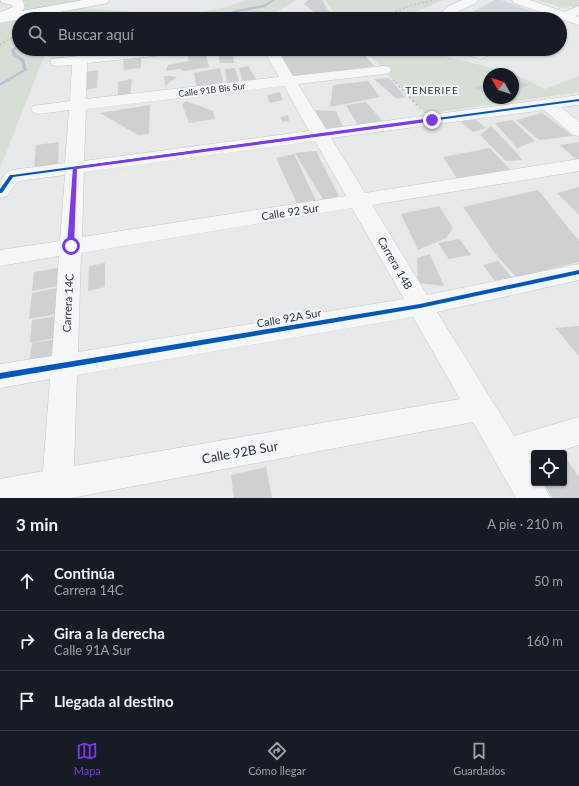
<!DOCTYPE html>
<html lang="es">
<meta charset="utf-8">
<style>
:root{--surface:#171b24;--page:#20242c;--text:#f1f3f6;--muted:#9ea1a6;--line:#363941;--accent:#7c3aed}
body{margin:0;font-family:Lato,sans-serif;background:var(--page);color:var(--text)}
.controls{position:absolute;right:12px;bottom:12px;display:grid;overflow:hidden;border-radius:4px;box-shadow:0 1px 3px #0004}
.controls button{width:36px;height:36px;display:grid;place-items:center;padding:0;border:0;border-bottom:1px solid var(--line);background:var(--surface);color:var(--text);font:20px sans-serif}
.compass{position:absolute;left:483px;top:68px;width:36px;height:36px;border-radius:50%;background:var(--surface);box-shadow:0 1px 3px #0004;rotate:309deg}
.stop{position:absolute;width:12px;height:12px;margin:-9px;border:3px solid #7c3aed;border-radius:50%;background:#fff}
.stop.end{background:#7c3aed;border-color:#fff;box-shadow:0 1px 4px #0008}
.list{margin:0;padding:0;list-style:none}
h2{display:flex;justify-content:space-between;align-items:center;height:52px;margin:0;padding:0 16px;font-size:17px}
h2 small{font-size:13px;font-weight:400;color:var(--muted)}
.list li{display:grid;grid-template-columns:26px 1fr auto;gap:12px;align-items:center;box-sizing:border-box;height:60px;padding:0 16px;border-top:1px solid var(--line)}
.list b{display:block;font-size:15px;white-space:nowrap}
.list p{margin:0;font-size:13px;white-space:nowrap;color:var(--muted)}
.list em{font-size:13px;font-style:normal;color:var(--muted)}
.icon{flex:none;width:22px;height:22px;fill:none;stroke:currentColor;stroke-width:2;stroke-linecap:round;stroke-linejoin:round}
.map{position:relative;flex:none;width:579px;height:498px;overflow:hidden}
.search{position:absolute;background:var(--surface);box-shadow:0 1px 3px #0004;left:12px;right:12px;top:12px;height:44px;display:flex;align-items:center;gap:10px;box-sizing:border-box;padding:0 14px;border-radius:22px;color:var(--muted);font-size:15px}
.sheet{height:232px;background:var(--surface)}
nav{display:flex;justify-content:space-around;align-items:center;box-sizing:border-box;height:56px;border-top:1px solid var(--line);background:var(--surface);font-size:11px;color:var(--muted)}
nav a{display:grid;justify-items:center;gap:2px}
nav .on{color:var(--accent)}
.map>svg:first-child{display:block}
.built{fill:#d4d7dd}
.green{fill:#d6ded6;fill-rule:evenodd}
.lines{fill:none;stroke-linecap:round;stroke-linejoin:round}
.stream{fill:#b4c4d5;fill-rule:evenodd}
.building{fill:#ced0d3}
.minor-casing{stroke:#c4c6c8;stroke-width:1}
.major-casing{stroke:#c2c5c8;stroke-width:1}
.highway-casing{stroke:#b8bbbf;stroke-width:1}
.path-far1{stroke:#c5c6ca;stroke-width:1.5;stroke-dasharray:2 2;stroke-linecap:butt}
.path{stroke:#c5c6ca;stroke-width:2;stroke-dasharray:2.5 2.5;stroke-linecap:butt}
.minor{fill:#f5f6f7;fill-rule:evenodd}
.major{fill:#f8f8f8;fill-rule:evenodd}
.highway{fill:#f8f8f8;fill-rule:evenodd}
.cycleway-casing{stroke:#f4f6f9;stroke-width:3}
.cycleway{fill:#0057b8;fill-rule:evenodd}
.route{fill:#7c3aed}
.labels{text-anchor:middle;stroke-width:4;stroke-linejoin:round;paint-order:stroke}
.far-street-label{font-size:9px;fill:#2b3445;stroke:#f4f6f9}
.far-neighbourhood-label{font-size:10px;letter-spacing:1px;fill:#1d2536;stroke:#f4f6f9}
.street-label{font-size:11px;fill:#2b3445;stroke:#f4f6f9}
.near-street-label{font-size:13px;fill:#2b3445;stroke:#f4f6f9}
</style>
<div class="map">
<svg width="579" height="498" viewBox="0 0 579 498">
<rect width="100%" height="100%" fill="#e6e8ea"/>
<path class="built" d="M495 0H501L555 19H459Z"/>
<path class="green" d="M23 0H87L15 13 24 9 25 3Z
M245 0H297L271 15 249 19H25L83 8 173 15 202 12 230 6Z
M325 0H443L399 19H338Z
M537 0H579V6L562 8Z
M19 20V49H47L0 168V24Z
M364 49H415L513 73 545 89 579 76V92L426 114ZM489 74H513V98H489Z"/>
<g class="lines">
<path class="stream" d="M272 0H275L265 7 238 12 219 19H214L236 10 263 5Z
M152 15 160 19C156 19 153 17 150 17 143 17 136 19 129 19Z
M88 18H98L100 19H86Z
M18 44H19V47L15 50 16 54 24 59 27 70 0 86V83L23 70 21 61 12 55 11 50Z"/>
</g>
<path class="building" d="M308 0H322L331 15 320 17 304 4Z
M110 49H126V51L110 53Z
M275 49H360L374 66 292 78Z
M232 51 234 63H220L218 53Z
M206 55 209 67 184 71 180 69 166 71 168 65 188 61V56Z
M141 58V68L124 70 123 59Z
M248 66 258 82 243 84 239 68Z
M220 68 224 86 197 89 194 73Z
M235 68 240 84 227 86 225 69Z
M98 70 97 88 82 90 84 72Z
M164 76H170L177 77 165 86Z
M513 77 529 85 513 92Z
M389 78 406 97 397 99 374 79Z
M489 78V96L475 88 487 83 484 80Z
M132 79 130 97 118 98V82Z
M368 81 380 97 330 107 333 85Z
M280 92 283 100 270 103 267 95Z
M186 101 213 111 215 119 189 123 182 104Z
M366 102 385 124 359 127 346 105Z
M150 105 149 134 138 135 100 113Z
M315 110 336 111 343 127 324 131Z
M542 113 573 136 539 140 516 120Z
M288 115 289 121 282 122 281 117Z
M475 119 486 128 473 132 461 122Z
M512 120 535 141 517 148 495 123Z
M491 126 514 150 522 160 506 161 480 135Z
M59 142 58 166 34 170 36 145Z
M578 142 579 143V160H577L560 145Z
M490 148 512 172 458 180 443 157Z
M316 151 339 196 324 201 295 153Z
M294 154 318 205 299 208 276 158Z
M579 187V215L557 193Z
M538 190 579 241V262L516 277 494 252 463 207Z
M439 206 453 228 446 238 418 250 401 214Z
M459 239 471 255 449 259 438 243Z
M430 254 444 286 418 283 417 258Z
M498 261 514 280 497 284 483 265Z
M105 263V287L88 291 89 266Z
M58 268 57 286 32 291 34 272Z
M57 288 56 314 29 319 32 293Z
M57 316 55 338 30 343 32 320Z
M579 326V356L555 328Z
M57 339 54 359 29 363 32 343Z
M567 460 579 477V498H553L543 483H564V461Z
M266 467 272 498H234L231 475Z"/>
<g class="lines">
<defs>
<path id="minor" d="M462 0H478L476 3 455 13 450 19H437L447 7Z
M579 6V15L565 20 561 19 559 16 561 13Z
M143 49H191L189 52 184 53 87 63 86 99 279 77 263 49H277L293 76 384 66 389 67 391 70 389 73 384 74 298 84 326 129 579 95V105L561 107 579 122V136L573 135 544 110 331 138 365 193 579 159V171L372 205 427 295 579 264V280L437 312 514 436 579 417V445L553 453H534V459L529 461 534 469V483H543L550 498H516L473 422 71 498H0V479L43 471 50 379 0 388V364L52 356 59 256 0 266V250L60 241 65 175 18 181 7 196 0 198C0 185 0 174 12 170L65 163 69 110 39 114 33 112 31 109 33 106 70 101 72 65 57 66 52 65 50 62 52 59ZM284 86 309 131 84 161 86 109ZM315 141 346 196 82 237 84 172ZM352 208 404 299 78 352 81 253ZM413 317 460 399 74 466 77 375Z
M457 49C466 49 481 46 487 55L485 58 480 59 459 52Z"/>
<path id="major" d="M512 0H530L579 17V25L514 3Z"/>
<path id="highway" d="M0 0H22L25 7 22 11 83 0H109L107 3 103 4 0 23V12L13 7 12 5 2 3Z"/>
</defs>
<use href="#minor" class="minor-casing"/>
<use href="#major" class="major-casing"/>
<use href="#highway" class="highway-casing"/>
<path class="path-far1" d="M377 19 409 6 435 0
M0 45 19 33
M364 49 372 57
M393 80 396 83"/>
<path class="path" d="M395 82 420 108"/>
<use href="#minor" class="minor"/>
<use href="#major" class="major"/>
<use href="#highway" class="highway"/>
<defs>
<path id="cycleway" d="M579 99V101L13 177 2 193H0V189L10 175H12Z
M579 270V274L420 308 0 379V373L420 304Z"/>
</defs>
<use href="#cycleway" class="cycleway-casing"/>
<use href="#cycleway" class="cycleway"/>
</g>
<path class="route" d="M432 118 434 121 77 169 74 246 71 249 67 246 73 167Z"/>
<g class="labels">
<g class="far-street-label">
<text transform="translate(212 90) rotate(-7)" y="3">Calle 91B Bis Sur</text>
</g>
<g class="far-neighbourhood-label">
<text x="432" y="94">TENERIFE</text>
</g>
<g class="street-label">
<text transform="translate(290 212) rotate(-9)" y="4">Calle 92 Sur</text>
<text transform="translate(395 263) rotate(60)" y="4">Carrera 14B</text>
<text transform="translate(68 303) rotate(-87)" y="4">Carrera 14C</text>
<text transform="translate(289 318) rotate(-10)" y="4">Calle 92A Sur</text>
</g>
<g class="near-street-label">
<text transform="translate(240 452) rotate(-10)" y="5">Calle 92B Sur</text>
</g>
</g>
</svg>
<div class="controls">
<button><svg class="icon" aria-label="locate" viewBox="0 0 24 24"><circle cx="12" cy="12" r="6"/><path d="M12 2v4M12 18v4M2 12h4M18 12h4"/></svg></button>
</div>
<svg class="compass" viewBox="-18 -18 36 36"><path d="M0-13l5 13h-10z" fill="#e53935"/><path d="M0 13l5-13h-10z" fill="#9ea1a6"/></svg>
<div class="stop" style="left:71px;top:246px"></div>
<div class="stop end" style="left:432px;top:120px"></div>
<div class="search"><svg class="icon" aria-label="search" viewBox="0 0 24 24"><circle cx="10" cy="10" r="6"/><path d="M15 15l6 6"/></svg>Buscar aquí</div>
</div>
<section class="sheet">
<h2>3 min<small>A pie · 210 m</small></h2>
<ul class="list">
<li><svg class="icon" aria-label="ahead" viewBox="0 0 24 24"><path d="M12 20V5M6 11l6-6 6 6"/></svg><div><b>Continúa</b><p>Carrera 14C</p></div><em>50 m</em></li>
<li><svg class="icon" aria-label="right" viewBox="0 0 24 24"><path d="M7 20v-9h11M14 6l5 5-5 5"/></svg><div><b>Gira a la derecha</b><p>Calle 91A Sur</p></div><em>160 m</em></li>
<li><svg class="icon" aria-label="arrive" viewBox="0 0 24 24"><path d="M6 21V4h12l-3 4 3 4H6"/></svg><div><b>Llegada al destino</b></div></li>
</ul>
</section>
<nav>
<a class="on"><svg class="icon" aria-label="map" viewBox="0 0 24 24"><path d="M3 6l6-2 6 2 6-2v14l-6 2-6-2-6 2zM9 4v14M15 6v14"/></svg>Mapa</a>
<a><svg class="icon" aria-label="directions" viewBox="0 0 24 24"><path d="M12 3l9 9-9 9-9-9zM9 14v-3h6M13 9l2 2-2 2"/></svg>Cómo llegar</a>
<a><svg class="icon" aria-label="saved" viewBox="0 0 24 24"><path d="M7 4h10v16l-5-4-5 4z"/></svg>Guardados</a>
</nav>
